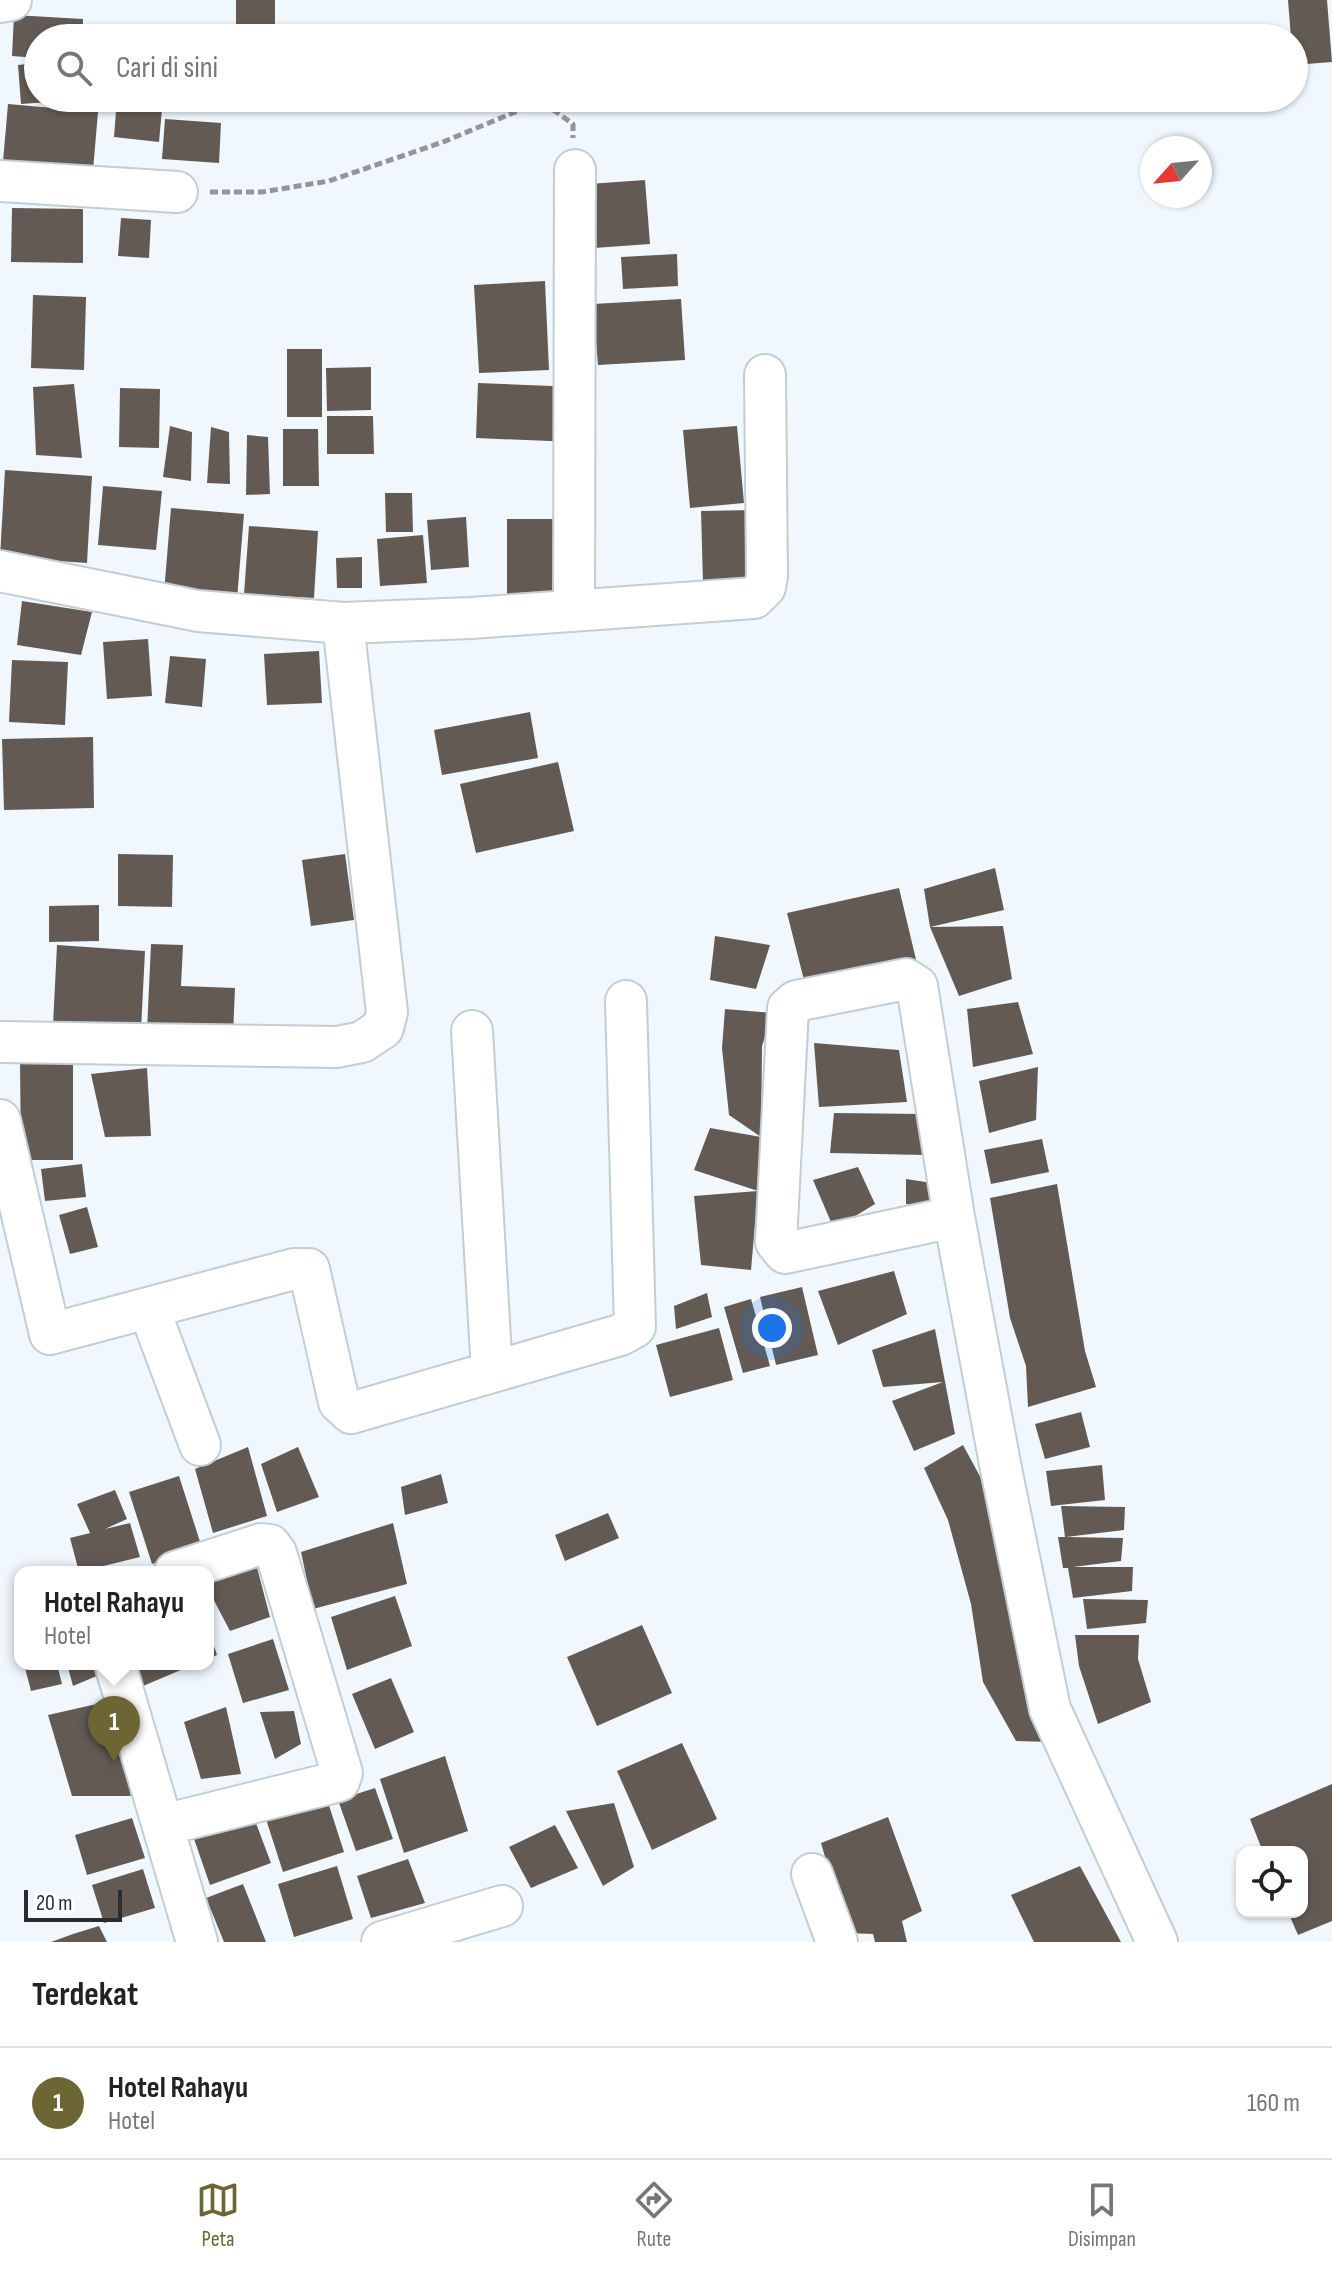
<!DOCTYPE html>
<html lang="id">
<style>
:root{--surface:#fff;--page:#f2f2f2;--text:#222;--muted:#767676;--line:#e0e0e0;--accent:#6b6633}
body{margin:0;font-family:"Sofia Sans Condensed",sans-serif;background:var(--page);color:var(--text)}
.controls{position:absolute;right:24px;bottom:24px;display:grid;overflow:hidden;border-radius:16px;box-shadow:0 2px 6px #0004}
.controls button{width:72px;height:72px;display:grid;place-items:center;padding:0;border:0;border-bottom:2px solid var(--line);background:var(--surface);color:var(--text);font:40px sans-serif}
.compass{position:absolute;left:1140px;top:136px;width:72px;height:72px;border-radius:50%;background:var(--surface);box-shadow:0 2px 6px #0004;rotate:243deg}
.scale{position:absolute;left:24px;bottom:20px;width:98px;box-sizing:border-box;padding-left:8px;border:4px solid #292d30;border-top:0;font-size:22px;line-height:28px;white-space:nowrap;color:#292d30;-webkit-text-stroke:6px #fff;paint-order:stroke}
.you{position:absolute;left:772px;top:1328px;width:28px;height:28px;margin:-20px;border:6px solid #fff;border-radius:50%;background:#1a73e8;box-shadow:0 0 0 12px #1a73e833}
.badge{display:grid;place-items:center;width:52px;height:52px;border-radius:50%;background:var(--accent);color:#fff;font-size:26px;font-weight:700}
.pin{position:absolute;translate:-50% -66px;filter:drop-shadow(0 2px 4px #0008)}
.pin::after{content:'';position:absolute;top:42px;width:28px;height:24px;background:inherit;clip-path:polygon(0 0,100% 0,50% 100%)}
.popup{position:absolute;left:14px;top:1566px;width:200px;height:104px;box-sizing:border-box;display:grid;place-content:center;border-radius:16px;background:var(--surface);filter:drop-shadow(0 2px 6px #0005);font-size:26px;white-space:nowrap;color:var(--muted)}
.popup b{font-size:30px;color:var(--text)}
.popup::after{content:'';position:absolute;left:50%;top:100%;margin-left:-16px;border:16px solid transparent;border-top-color:var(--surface)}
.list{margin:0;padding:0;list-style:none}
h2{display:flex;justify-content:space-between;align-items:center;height:104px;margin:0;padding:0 32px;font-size:34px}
h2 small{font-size:26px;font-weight:400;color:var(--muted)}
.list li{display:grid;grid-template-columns:52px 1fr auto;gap:24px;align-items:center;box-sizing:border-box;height:112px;padding:0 32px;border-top:2px solid var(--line)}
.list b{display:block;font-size:30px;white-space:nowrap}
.list p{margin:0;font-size:26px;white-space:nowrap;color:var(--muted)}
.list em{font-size:26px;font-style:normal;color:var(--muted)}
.icon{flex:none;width:44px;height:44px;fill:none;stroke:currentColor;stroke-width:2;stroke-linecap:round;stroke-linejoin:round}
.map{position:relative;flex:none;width:1332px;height:1942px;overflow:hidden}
.search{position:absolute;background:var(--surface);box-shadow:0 2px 6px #0004;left:24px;right:24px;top:24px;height:88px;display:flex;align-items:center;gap:20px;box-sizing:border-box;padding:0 28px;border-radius:44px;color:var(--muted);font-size:30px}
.sheet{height:216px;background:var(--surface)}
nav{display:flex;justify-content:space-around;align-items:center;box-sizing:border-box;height:112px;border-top:2px solid var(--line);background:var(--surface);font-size:22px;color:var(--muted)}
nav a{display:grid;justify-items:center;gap:4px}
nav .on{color:var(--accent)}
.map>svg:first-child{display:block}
.building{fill:#635a54}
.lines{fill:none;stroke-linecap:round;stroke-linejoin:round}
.street-casing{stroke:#c3cdd4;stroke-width:44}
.path{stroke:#90969a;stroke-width:5;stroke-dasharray:8 4;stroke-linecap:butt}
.street{stroke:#fff;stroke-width:40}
</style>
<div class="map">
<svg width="1332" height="1942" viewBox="0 0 1332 1942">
<rect width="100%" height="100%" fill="#f0f8fe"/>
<path class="building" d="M236 0H275V38H236Z
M1288 0H1327L1332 62 1294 65V38H1291Z
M14 15 83 19V38H38V58L12 56Z
M38 63V98H76V100L21 104 18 65Z
M117 98H163L159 142 114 137Z
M8 104 98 112 92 182 2 173Z
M165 119 221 123 219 163 162 159Z
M645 180 650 244 594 248 589 184Z
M12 208 83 209V263L11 262Z
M121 218 151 220 149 258 118 256Z
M677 254 678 286 623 289 621 257Z
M545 281 549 370 479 373 474 285Z
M33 295 86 297 84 370 31 368Z
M681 299 685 360 598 365 593 304Z
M287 349H322V417H287Z
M371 367V410L327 411 326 368Z
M478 383 576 387 574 442 476 438Z
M74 384 82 458 36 455 33 387Z
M120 388 160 389 159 448 119 447Z
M327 416H373L374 454H327Z
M170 426 192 432 191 481 163 477Z
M737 426 744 503 690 508 683 430Z
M211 427 229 432 230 484 207 483Z
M283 429H318L319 486H283Z
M247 435 268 437 270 494 246 495Z
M5 470 92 476 87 563 0 557Z
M103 486 162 491 156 550 98 545Z
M385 493H412L413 532H386Z
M171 508 244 514 237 599 164 593Z
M755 510 757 582 703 583 701 511Z
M466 517 469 567 431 570 427 520Z
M507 519H563V601H507Z
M249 526 318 531 314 598 244 594Z
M423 535 427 583 380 586 377 539Z
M362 557V588H337L336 558Z
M22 601 92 612 81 655 17 645Z
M148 639 152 696 107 699 103 642Z
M319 651 322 703 267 705 264 654Z
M170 656 206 659 202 707 165 703Z
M12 660 68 662 65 725 9 722Z
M530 712 538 758 442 775 434 730Z
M93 737 94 808 4 810 2 739Z
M558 762 574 831 476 853 460 784Z
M118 854 173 855 172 907 118 906Z
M345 854 354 920 311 926 302 860Z
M995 868 1004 910 930 927 1003 926 1012 979 959 996 930 927 924 889Z
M899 888 918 968 807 992 787 913Z
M99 905V941L49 942V906Z
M715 936 770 945 756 989 710 980Z
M151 944 183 945 181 986 235 988 233 1035 147 1031Z
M57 945 145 951 141 1030 53 1025Z
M1018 1002 1033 1054 973 1067 967 1009Z
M725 1009 773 1013 762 1046 761 1137 729 1115 722 1048Z
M814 1043 899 1050 907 1102 819 1107Z
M20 1061H73V1160H21Z
M1038 1067 1036 1120 989 1133 979 1081Z
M147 1068 151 1136 105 1137 91 1074Z
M834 1113 924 1114 925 1155 830 1153Z
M710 1128 761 1137 758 1191 694 1170Z
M1042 1139 1049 1172 991 1184 984 1150Z
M82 1164 86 1197 45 1201 41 1169Z
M858 1167 875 1204 834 1229 813 1180Z
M906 1179 932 1183 929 1206 906 1204Z
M1057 1184 1085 1351 1096 1387 1028 1407 1026 1366 1010 1318 990 1198Z
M758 1191 751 1270 701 1265 694 1196Z
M87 1207 98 1247 70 1254 59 1215Z
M894 1271 907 1314 838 1345 818 1291Z
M802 1287 818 1355 776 1365 760 1297Z
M707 1293 712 1317 676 1329 674 1306Z
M751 1299 770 1366 743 1373 724 1307Z
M719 1328 733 1380 670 1397 656 1345Z
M935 1329 955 1434 914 1451 892 1401 943 1382 883 1387 872 1350Z
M1081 1412 1090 1447 1045 1459 1035 1424Z
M963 1445 1001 1515 1050 1742 1016 1741 983 1682 971 1604 948 1520 924 1468Z
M248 1447 267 1516 213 1533 195 1469Z
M298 1447 319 1497 277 1512 261 1464Z
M1102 1465 1105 1500 1051 1506 1046 1471Z
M441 1474 448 1503 405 1515 401 1487Z
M179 1476 202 1548 152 1564 129 1492Z
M115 1490 127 1519 105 1529 130 1523 140 1557 79 1572 70 1538 90 1533 77 1504Z
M1061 1506 1125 1507 1124 1530 1066 1537 1123 1538 1121 1561 1073 1567H1133L1132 1591 1073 1598 1068 1568H1063L1058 1537H1065Z
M608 1513 619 1538 565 1561 555 1535Z
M393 1523 407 1584 313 1609 301 1552Z
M255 1560 270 1617 230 1631 208 1589V1577Z
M395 1596 412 1646 347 1670 331 1617Z
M1083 1599 1148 1600 1146 1623 1087 1629Z
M642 1625 672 1693 597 1726 567 1657Z
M208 1629 217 1655 208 1659Z
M1075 1635H1139L1138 1659 1151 1702 1098 1724 1079 1666Z
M273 1639 289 1690 243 1703 228 1654Z
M24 1664H57L62 1684 31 1691Z
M67 1664H96L99 1675 73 1686Z
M136 1664H195L143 1686Z
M391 1678 414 1732 375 1749 352 1694Z
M110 1701 131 1796H72L48 1715Z
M226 1707 241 1774 201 1779 184 1722Z
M294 1711 301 1744 275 1759 260 1712Z
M682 1743 717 1819 652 1850 617 1771Z
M445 1756 468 1831 404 1853 380 1779Z
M1332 1784V1921L1298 1935 1288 1912H1302V1852H1263L1250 1819Z
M375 1788 393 1839 356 1851 338 1800Z
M325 1793 344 1852 283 1872 264 1813Z
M614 1803 634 1867 603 1886 566 1811Z
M888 1817 922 1911 902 1921 907 1942H875L873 1934 847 1933 821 1843Z
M132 1818 145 1858 87 1875 75 1835Z
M254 1818 271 1863 210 1885 194 1839Z
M555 1825 578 1868 531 1888 509 1847Z
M408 1859 425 1903 371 1918 357 1876Z
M337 1866 353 1919 294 1937 278 1884Z
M1080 1866 1121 1942H1034L1011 1895Z
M143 1869 155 1908 104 1923 92 1885Z
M243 1884 266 1942H224L206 1898Z
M99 1926 107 1942H51L73 1934Z"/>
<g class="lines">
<defs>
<path id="street" d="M0 2 11 0
M0 181 177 192
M0 571 198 611 343 623 471 618 754 598 765 587 767 576 765 375
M574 611 575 170
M472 1031 492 1372
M0 1042 337 1047 362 1042 383 1028 387 1012 343 623
M0 1120 50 1334 294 1269H309L339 1402 351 1413 620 1335 635 1327 626 1001
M954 1217 917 986 906 979 796 1001 788 1008 776 1242 785 1253 954 1217 1001 1469 1050 1709 1157 1942
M149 1309 200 1445
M115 1664 197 1942
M163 1825 328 1784 339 1781 342 1773 276 1553 270 1545 261 1544 175 1572
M812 1874 837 1942
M382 1942 502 1906"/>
</defs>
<use href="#street" class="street-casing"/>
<path class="path" d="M210 192H262L329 181 443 142 539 102 555 111 573 124V138"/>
<use href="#street" class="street"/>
</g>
</svg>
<div class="controls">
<button><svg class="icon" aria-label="locate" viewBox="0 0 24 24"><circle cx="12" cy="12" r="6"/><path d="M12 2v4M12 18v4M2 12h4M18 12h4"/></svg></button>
</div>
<svg class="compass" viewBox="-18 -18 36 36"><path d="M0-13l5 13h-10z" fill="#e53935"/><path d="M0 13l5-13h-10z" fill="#767676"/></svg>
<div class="scale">20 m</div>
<div class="you"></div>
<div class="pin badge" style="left:114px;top:1762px">1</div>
<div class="popup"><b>Hotel Rahayu</b>Hotel</div>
<div class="search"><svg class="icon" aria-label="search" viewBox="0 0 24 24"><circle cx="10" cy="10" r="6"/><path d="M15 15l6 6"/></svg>Cari di sini</div>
</div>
<section class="sheet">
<h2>Terdekat<small></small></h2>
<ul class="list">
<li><span class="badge">1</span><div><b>Hotel Rahayu</b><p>Hotel</p></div><em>160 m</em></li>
</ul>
</section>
<nav>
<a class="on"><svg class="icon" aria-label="map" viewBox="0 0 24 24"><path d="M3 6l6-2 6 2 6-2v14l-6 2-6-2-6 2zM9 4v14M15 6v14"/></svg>Peta</a>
<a><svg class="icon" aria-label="directions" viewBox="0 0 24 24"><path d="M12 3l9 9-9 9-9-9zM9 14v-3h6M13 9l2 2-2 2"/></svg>Rute</a>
<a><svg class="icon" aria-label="saved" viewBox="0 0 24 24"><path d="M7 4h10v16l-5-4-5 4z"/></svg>Disimpan</a>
</nav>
